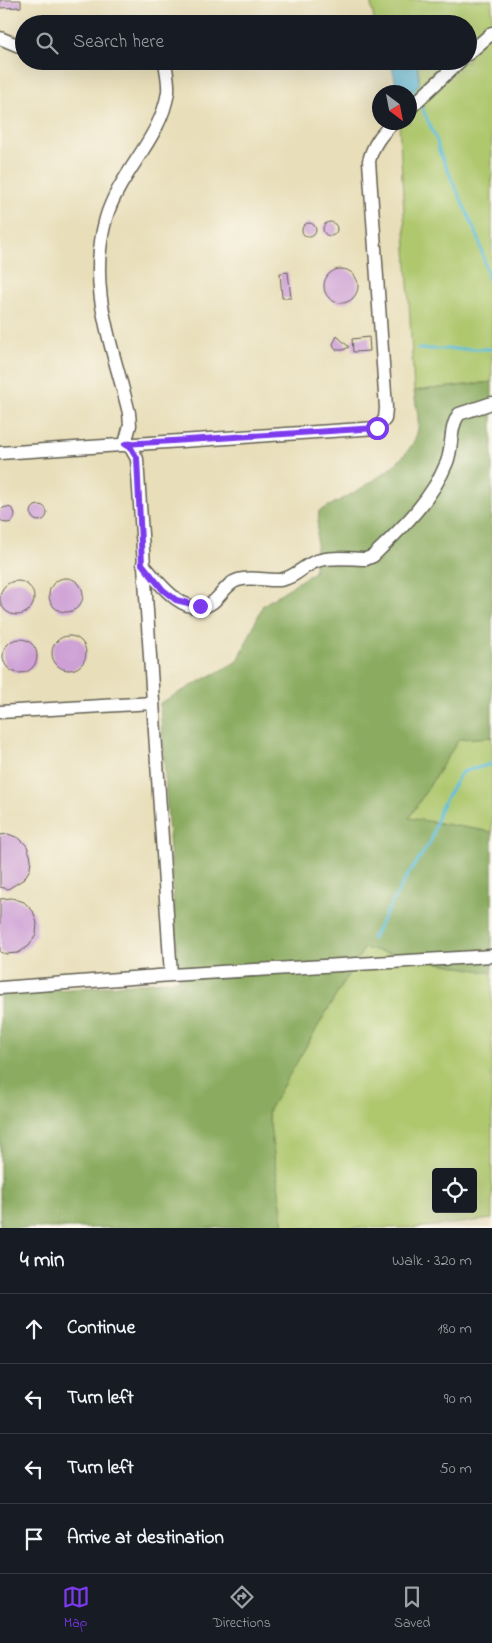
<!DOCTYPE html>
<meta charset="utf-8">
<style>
:root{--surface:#171b24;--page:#20242c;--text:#f1f3f6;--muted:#9ea1a6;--line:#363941;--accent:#7c3aed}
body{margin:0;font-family:"Indie Flower",sans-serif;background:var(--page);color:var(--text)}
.controls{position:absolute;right:15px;bottom:15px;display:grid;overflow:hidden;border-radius:5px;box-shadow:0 5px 20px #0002}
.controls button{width:45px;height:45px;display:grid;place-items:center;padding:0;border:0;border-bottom:1px solid var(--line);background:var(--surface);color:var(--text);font:25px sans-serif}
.compass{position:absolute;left:372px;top:85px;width:45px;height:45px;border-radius:50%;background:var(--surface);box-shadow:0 5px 20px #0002;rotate:148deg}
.stop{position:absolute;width:15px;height:15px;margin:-11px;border:4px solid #7c3aed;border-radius:50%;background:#fff}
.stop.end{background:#7c3aed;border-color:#fff;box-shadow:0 1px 5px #0008}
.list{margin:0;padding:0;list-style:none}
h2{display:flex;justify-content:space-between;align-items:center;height:65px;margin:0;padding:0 20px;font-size:21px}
h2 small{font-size:16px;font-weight:400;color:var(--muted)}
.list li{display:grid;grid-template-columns:32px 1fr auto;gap:15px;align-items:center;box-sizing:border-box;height:70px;padding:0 20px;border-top:1px solid var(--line)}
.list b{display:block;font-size:19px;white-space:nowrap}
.list em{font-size:16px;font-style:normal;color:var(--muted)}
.icon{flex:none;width:28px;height:28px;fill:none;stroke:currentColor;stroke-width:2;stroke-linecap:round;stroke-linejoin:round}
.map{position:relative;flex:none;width:492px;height:1228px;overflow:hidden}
.search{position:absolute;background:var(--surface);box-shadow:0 5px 20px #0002;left:15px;right:15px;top:15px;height:55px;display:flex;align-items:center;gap:12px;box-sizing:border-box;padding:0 18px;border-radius:28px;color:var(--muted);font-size:19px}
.sheet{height:345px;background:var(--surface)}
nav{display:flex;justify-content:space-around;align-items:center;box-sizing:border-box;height:70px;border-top:1px solid var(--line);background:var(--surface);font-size:14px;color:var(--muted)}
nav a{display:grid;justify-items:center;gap:2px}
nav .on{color:var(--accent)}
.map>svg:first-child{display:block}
.green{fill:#afc86e;stroke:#667245;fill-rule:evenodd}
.forest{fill:#8bac61;stroke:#54643e}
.water{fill:#5ebedc;stroke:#3d6d7c}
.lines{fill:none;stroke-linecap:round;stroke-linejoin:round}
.stream{stroke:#5ebedc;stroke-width:3}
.building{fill:#cea0d6}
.minor-casing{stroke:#636053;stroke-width:15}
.minor{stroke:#fff;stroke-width:12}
.route{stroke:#7c3aed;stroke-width:6}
</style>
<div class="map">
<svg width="492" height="1228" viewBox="0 0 492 1228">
<rect width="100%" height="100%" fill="#fbf7ec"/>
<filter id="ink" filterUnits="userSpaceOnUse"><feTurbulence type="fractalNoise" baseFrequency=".02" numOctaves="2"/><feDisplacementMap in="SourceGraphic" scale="10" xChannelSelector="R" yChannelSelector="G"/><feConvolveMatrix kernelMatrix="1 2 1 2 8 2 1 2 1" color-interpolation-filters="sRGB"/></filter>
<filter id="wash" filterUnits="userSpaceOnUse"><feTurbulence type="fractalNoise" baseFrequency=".0096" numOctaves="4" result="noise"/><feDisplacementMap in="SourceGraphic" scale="20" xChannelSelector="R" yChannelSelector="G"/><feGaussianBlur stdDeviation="1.12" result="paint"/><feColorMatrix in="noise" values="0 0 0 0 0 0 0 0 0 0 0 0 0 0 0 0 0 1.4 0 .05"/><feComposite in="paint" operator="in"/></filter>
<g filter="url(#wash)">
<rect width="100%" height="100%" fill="#e8deb9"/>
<path class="green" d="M370 0H492V382L414 391 399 123 410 122V92H407L412 90 420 79 417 61H468V24H375Z
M492 737V832L409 818 459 739Z
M364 948 492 973V1219L415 1228H284L268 1111ZM436 1172H473V1209H436Z"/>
<path class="forest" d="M492 382V737L459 739 409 818 492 832V973L364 948 268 1111 284 1228H0V995L179 980 160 703 238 661 263 605 314 572 319 511C347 497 409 466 417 433 421 422 415 403 414 391Z"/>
<path class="water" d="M391 61H417L419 85 407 92 397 90Z"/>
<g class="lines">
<path class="stream" d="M414 89 417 95
M420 103 437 141 439 151 478 237 492 291
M418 349H492
M372 939 406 878 431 841 440 809 458 778 462 772 492 764"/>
</g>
<g id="blocks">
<path class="building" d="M0 0H21V7L0 8Z
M323 229a7 7 0 1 1 14 0a7 7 0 1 1-14 0Z
M302 230a7 7 0 1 1 14 0a7 7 0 1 1-14 0Z
M324 286a17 17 0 1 1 34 0a17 17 0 1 1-34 0Z
M288 272 291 298H282L280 273Z
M337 336 349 347 343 350H336L333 344Z
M369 337 370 351 353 352 352 339Z
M31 513a8 8 0 1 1 16 0a8 8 0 1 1-16 0Z
M-1 515a8 8 0 1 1 16 0a8 8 0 1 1-16 0Z
M49 595a17 17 0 1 1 34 0a17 17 0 1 1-34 0Z
M0 598a17 17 0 1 1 34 0a17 17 0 1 1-34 0Z
M52 653a17 17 0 1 1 34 0a17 17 0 1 1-34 0Z
M3 656a17 17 0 1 1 34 0a17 17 0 1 1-34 0Z
M8 834 19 838 27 846 31 858 30 869 24 879 8 889 0 887V835Z
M12 898 24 902 33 911 37 923 36 935 29 946 18 953 6 954 0 952V899Z"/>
</g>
</g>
<g filter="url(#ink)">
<use href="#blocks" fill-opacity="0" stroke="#636053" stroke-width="1"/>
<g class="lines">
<defs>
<path id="minor" d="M0 38 24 48
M468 54 492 33
M165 61C166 71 169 82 168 92 161 139 119 173 106 218 86 289 113 346 129 413L130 425 125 444 131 448 137 459 171 975
M410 108 460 61
M0 453 377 428 385 419 386 408 369 161C373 145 381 134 394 122
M143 564C157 581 186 621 213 602 222 595 227 583 238 580 252 576 266 581 280 580 295 578 304 565 317 561 331 556 352 559 366 559L373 556C401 529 432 500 447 462 453 447 449 428 459 414L492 403
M0 712 153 703
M0 988 171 975 492 956"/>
</defs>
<use href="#minor" class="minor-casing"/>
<use href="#minor" class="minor"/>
</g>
</g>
<g class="lines" filter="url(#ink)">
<path class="route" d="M200 606 176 600 163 590 142 564 137 458 131 448 125 444 377 428"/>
</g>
</svg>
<div class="controls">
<button><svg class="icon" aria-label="locate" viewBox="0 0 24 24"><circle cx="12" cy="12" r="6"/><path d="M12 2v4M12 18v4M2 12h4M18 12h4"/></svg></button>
</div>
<svg class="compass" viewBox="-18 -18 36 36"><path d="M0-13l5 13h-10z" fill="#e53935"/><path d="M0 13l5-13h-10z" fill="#9ea1a6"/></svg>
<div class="stop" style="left:377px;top:428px"></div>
<div class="stop end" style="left:200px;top:606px"></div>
<div class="search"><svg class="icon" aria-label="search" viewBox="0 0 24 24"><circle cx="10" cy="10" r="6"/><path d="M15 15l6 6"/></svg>Search here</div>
</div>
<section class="sheet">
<h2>4 min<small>Walk · 320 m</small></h2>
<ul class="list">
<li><svg class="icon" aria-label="ahead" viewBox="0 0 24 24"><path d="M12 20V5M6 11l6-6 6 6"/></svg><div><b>Continue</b></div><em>180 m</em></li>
<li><svg class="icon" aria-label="left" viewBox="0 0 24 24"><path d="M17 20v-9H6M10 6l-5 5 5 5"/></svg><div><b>Turn left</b></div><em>90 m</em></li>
<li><svg class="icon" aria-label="left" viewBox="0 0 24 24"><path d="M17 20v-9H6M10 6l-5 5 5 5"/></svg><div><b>Turn left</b></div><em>50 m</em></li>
<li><svg class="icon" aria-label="arrive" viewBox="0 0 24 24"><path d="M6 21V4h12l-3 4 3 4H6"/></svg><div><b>Arrive at destination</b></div></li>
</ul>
</section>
<nav>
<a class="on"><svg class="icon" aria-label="map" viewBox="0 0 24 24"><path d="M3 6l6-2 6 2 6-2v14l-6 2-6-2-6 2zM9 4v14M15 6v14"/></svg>Map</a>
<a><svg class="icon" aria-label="directions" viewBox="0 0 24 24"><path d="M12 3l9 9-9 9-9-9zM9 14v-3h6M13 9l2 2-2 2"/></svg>Directions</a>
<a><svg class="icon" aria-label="saved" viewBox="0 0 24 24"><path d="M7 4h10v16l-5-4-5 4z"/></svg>Saved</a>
</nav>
